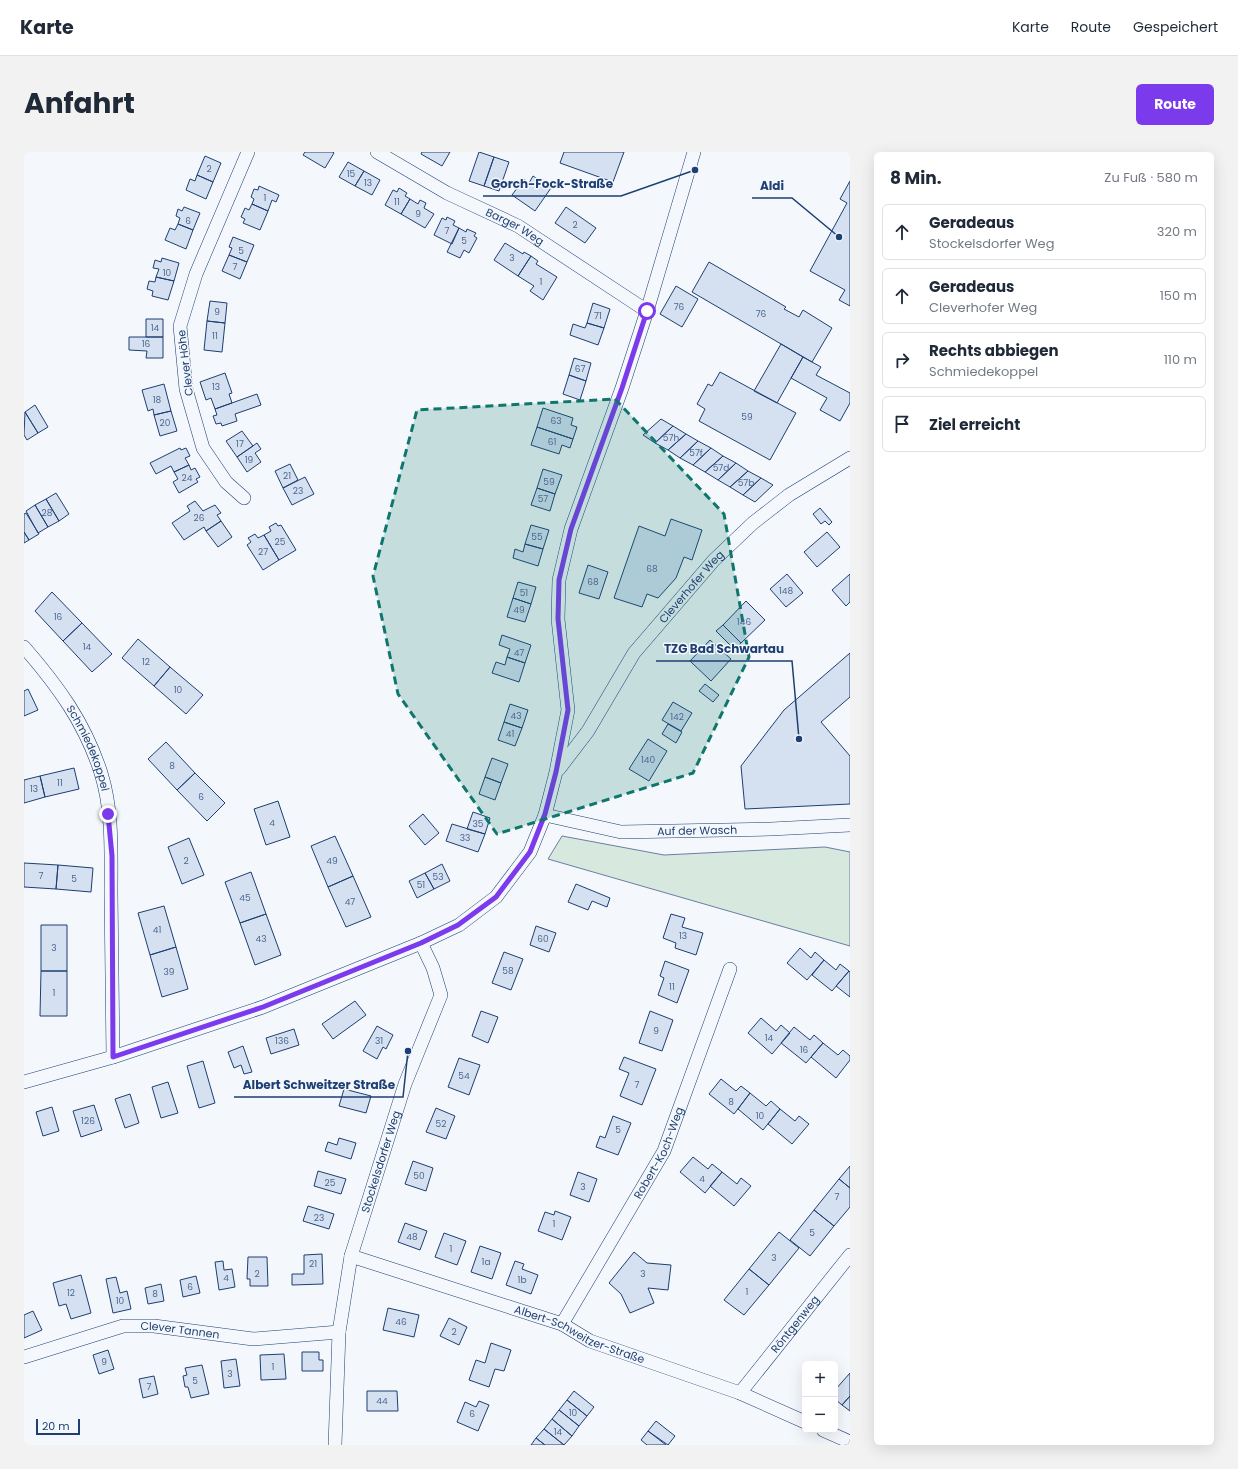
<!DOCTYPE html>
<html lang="de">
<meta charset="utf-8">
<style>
:root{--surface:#fff;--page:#f2f2f3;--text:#1f2937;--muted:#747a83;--line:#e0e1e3;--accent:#7c3aed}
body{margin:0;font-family:Poppins,sans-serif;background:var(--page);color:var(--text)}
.controls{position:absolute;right:12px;bottom:12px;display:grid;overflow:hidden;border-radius:6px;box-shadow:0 4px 16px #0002}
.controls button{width:36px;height:36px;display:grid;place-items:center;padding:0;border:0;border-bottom:1px solid var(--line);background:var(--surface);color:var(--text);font:20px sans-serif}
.scale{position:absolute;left:12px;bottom:10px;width:44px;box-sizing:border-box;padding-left:4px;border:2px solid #1d3f73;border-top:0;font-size:11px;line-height:14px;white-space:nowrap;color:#1d3f73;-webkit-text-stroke:3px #f4f7fb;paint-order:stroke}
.stop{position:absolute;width:12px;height:12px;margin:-9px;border:3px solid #7c3aed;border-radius:50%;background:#fff}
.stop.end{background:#7c3aed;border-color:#fff;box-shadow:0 1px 4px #0008}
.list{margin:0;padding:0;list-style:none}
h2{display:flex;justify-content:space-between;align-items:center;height:52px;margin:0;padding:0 16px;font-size:17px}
h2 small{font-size:13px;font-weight:400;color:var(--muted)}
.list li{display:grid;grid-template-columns:26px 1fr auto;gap:12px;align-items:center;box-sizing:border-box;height:56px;margin:0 8px 8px;padding:0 8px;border:1px solid var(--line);border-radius:6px}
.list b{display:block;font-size:15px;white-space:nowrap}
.list p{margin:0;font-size:13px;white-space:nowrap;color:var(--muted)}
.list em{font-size:13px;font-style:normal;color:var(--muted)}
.icon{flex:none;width:22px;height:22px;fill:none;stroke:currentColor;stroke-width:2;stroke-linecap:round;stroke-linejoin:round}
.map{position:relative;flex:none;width:826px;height:1293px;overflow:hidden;border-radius:6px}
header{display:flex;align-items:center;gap:24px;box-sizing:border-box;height:56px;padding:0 20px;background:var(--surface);border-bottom:1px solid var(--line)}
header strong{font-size:19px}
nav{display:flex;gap:22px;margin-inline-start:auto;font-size:14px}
.intro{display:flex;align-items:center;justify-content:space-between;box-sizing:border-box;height:96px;padding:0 24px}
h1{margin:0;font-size:28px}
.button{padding:10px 18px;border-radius:6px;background:var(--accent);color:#fff;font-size:14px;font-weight:700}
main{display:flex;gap:24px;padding:0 24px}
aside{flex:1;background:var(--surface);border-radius:6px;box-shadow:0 4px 16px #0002}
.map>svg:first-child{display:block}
.green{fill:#d7e8df;stroke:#687fa3}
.building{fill:#d5e0f0;stroke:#1d3f73}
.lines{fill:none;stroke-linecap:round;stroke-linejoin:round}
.street-casing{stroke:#1d3f73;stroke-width:14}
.street{stroke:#f4f7fb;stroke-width:13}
.route{stroke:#7c3aed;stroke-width:5}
.marked{fill:#0f766e;fill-opacity:0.2;stroke:#0f766e;stroke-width:3;stroke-dasharray:8 5;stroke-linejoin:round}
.labels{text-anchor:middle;stroke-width:3;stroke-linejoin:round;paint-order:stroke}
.number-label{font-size:9px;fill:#4b6792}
.street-label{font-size:11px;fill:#1d3f73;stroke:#f4f7fb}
.leader{fill:none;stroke:#1d3f73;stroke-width:1.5}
.callout-dot{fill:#1d3f73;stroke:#f4f7fb;stroke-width:1.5}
.callout-label{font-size:12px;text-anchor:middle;font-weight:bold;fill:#1d3f73;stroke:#f4f7fb;stroke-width:3;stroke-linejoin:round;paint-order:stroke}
</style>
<header>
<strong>Karte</strong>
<nav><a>Karte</a><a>Route</a><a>Gespeichert</a></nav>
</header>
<div class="intro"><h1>Anfahrt</h1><a class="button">Route</a></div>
<main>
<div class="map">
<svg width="826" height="1293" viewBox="0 0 826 1293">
<rect width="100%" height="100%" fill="#f4f7fb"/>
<path class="green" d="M538 684 640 703 801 695 826 700V794L524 707Z"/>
<path class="building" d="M281 0H309L310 1 301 16 279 3Z
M398 0H426L418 14 397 2Z
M455 0 470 5 460 34 445 29Z
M540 0H600L589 30 536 11Z
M181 4 197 11 189 30 173 23Z
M470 5 485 10 475 39 460 34Z
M324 10 340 19 331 34 315 25Z
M340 19 356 28 348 43 331 34Z
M173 23 189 30 182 47 162 38 166 27 171 29Z
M509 24 527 36 511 59 488 43 500 27 505 31Z
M826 29V154L815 148 821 138 786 119 823 51 816 47Z
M235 34 255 43 252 50 248 48 244 59 228 52 230 47 227 45 230 37 234 38Z
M375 36 383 41 381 44 386 47 377 62 361 53 369 38 373 40Z
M386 47 394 52 396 48 402 51 400 56 410 62 401 76 377 62Z
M228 52 244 59 236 78 219 71 221 67 217 65 221 56 225 58Z
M160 55 176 61 169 78 154 72 156 66 152 64 154 57 158 59Z
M542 55 572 76 561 91 531 71Z
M423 65 431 69 429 73 435 76 428 92 410 83 418 66 422 68Z
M154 72 169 78 162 97 141 88 146 76 151 78Z
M435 76 442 80 443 77 452 81 450 84 453 86 445 101 440 98 436 106 423 100Z
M209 85 230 93 223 110 205 103 208 96 205 95Z
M481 91 499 102 500 100 507 104 494 124 470 108Z
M205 103 223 110 216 127 198 119Z
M507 104 514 109 512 112 533 125 519 148 506 139 510 134 494 124Z
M138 106 155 111 150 129 132 125 135 117 129 116 131 108 137 110Z
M685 110 762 155 760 157 775 165 779 158 808 176 788 210 668 140Z
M132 125 150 129 144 148 128 144 129 139 123 137 125 129 131 130Z
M652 134 674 147 658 175 636 162Z
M186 149 203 151 201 171 183 169Z
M569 151 586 157 580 176 563 171Z
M122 167H139V185H122Z
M183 169 201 171 198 200 180 198Z
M563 171 580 176 574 193 546 183 549 172 561 176Z
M105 185H139V206H122L123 199 105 198Z
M757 192 779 205 753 251 730 239Z
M779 205 797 215 792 223 826 241V251L816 269 796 258 803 246 767 226Z
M550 206 567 211 562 229 545 223Z
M696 220 772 261 746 308 675 269 681 257 673 252 684 232 688 234Z
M201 221 208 241 205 242 208 251 191 257 187 246 182 248 176 230Z
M545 223 562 229 556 248 539 242Z
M140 232 147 259 130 263 129 257 124 259 118 238Z
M233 242 237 253 211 262 213 269 198 274 197 271 192 272 189 264 193 263 191 257Z
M11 253 24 275 14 281 1 260Z
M519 256 549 266 547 273 553 275 549 287 513 275Z
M147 259 153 279 136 284 130 263Z
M1 260 14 281 3 288 0 283Z
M637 267 649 274 631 291 619 283Z
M649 274 662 282 644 298 631 291Z
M513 275 549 287 546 296 538 293 535 302 507 293Z
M218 279 229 294 213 305 202 289Z
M662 282 674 289 656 306 644 298Z
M674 289 687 296 669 313 656 306Z
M233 291 237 297 231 301 237 310 223 320 213 305Z
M156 296 157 298 162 296 166 304 161 306 165 313 150 320 147 314 132 322 126 311Z
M687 296 699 304 681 320 669 313Z
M699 304 712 311 694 328 681 320Z
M712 311 724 319 706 335 694 328Z
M266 312 274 328 259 336 251 319Z
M165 313 167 318 171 316 176 325 172 327 174 330 155 341 149 330 154 327 150 320Z
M519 317 538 323 531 342 513 336Z
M724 319 737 326 719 343 706 335Z
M281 325 290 342 268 353 259 336Z
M737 326 749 333 731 350 719 343Z
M513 336 531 342 526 359 507 353Z
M32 341 45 362 35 369 22 347Z
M22 347 35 369 24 375 11 353Z
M171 349 179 359 191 353 197 361 193 363 197 369 182 379 180 375 160 388 148 371 166 359 163 354Z
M11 353 24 375 14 381 2 359Z
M796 356 808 370 805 373 801 369 797 372 789 362Z
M2 361 15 382 5 388 0 380V362Z
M647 367 678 378 668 408 660 405 652 426 634 446 623 442 618 455 590 446 615 374 641 384Z
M197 369 208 385 194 395 182 379Z
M252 371 254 374 257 373 272 398 255 408 240 383 247 379 245 375Z
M507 373 525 378 519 397 501 392Z
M0 380 5 388 0 391Z
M803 380 816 395 793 415 780 400Z
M231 382 234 386 240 383 255 408 239 418 223 393 227 390 224 386Z
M501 392 519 397 514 414 489 406 491 397 499 400Z
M564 413 584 420 575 447 555 441Z
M763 422 779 441 762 455 746 437Z
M826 422V450L822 454 808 438Z
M494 430 512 435 507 452 489 446Z
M28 440 58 471 39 489 11 459Z
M489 446 507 452 501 470 483 465Z
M722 449 741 468 717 491 699 473Z
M58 471 88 502 68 520 39 489Z
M699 473 717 491 711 498 692 479Z
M478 483 507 493 501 511 483 505 486 497 475 493Z
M114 487 146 515 130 534 98 506Z
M686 488 707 507 687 529 666 509Z
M826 501V545L797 570 826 604V652L721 657 717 614 760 558Z
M483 505 501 511 495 530 468 521 472 510 481 513Z
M146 515 179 543 162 562 130 534Z
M681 532 695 543 689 550 675 539Z
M4 537 14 558 0 564V539Z
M649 550 668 561 657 579 638 568Z
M486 552 504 558 498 576 480 570Z
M480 570 498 576 491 594 474 588Z
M644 572 658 580 652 591 638 582Z
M624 587 643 599 625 629 605 617Z
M142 590 171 621 153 638 124 607Z
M468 606 484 612 477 631 461 625Z
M50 616 55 637 21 645 16 624Z
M171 621 201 651 183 669 153 638Z
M16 624 21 645 0 651V628Z
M461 625 477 631 471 648 455 642Z
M254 649 266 685 242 693 230 657Z
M449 660 466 666 461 682 443 677Z
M399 662 415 681 401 693 385 674Z
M428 672 461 682 454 700 422 689Z
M311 684 329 724 304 735 287 694Z
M165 686 180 723 158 732 144 695Z
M0 711 34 713 32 737 0 735Z
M418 712 426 729 410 737 401 721Z
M34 713 69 716 67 740 32 737Z
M227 720 242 762 216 771 201 730Z
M401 721 410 737 393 746 385 729Z
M329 724 347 765 322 775 304 735Z
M552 732 586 746 583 755 568 749 564 758 544 750Z
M140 754 152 795 126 803 114 761Z
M242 762 257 803 231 813 216 771Z
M647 762 661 766 658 775 679 781 672 803 651 796 652 791 639 786Z
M17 773H43V819H17Z
M512 774 532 781 525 800 506 793Z
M152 795 164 837 138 845 126 803Z
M776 796 787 806 791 800 800 808 783 828 763 811Z
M480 800 499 807 487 838 468 831Z
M800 808 812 818 816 812 825 819 808 839 788 823Z
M641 809 665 818 653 851 634 843 640 826 636 824Z
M17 819H43V864H16Z
M825 819 826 820V845L812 834Z
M331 849 342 863 309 887 298 872Z
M457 859 474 865 464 891 448 884Z
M626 859 649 868 638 899 615 891Z
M737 866 752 879 757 873 766 881 748 902 724 881Z
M353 874 369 883 362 897 359 895 353 907 339 899Z
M770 875 786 888 790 883 799 891 782 911 757 891Z
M270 877 275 893 247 902 242 886Z
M799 891 814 903 819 898 826 904V908L812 926 787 905Z
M219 894 228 920 220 922 217 913 210 916 204 900Z
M600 905 632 917 618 953 596 944 605 921 595 917Z
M435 906 456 913 445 943 424 935Z
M179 909 191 951 175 956 163 914Z
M697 927 712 939 717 934 726 941 710 962 685 942Z
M144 930 154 961 137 966 128 935Z
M320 937 347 944 342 961 315 954Z
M726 941 742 954 747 949 756 957 739 978 714 957Z
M106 942 115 971 101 976 91 947Z
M70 953 78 978 57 985 49 959Z
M28 955 35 979 19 984 12 960Z
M412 956 431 964 422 987 402 980Z
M756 957 771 969 775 964 785 972 768 992 744 972Z
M589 964 607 971 594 1003 572 995 576 984 581 986Z
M315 986 332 991 327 1007 301 999 304 990 313 993Z
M669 1005 684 1017 688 1012 698 1020 681 1041 656 1020Z
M389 1009 409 1016 402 1039 381 1032Z
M826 1014V1036L815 1027Z
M294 1019 322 1027 317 1042 290 1034Z
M554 1020 573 1027 565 1050 546 1043Z
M698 1020 713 1032 717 1026 727 1034 710 1054 686 1034Z
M815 1027 826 1036V1055L810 1074 790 1058Z
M284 1054 310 1062 305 1077 279 1069Z
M790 1058 810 1074 786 1104 766 1088Z
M531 1059 547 1065 538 1088 514 1079 521 1060 530 1063Z
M381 1071 403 1079 396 1098 374 1090Z
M755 1080 775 1096 745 1133 725 1117Z
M420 1081 442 1089 433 1113 411 1105Z
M456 1094 477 1101 468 1127 447 1120Z
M610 1100 623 1111 647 1113 644 1138 624 1136 630 1151 606 1161 597 1142 585 1131Z
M298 1102 299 1132 268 1133V1122H280V1103Z
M224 1105H243L244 1134H226V1127H223Z
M199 1109 200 1118 208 1117 211 1135 195 1138 191 1110Z
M491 1109 500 1112 498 1117 514 1123 507 1142 482 1133Z
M725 1117 745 1133 720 1163 700 1148Z
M57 1123 67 1161 47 1167 42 1152 35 1154 29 1131Z
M172 1124 176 1141 159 1145 156 1128Z
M92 1125 96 1141 103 1139 107 1157 89 1161 82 1127Z
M137 1132 140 1149 124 1152 121 1136Z
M364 1156 395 1163 390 1185 359 1178Z
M9 1159 18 1178 0 1186V1163Z
M425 1166 443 1175 435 1193 416 1184Z
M467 1191 487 1198 480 1219 471 1217 465 1235 445 1228 452 1208 461 1211Z
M84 1198 90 1217 75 1222 69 1203Z
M278 1200H295V1208H299V1219H278Z
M260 1202 262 1227 237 1228 236 1203Z
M212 1207 216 1234 200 1236 197 1209Z
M178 1213 185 1242 167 1246 164 1235H161L159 1224 163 1223 161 1216Z
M826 1221V1244L818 1253 811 1247V1238Z
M130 1224 134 1242 119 1246 115 1227Z
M343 1239H373L374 1259H343Z
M550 1239 570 1255 563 1264 543 1248Z
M826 1244V1259L818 1253Z
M543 1248 563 1264 555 1274 535 1258Z
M455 1249 465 1253 454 1279 433 1270 441 1250 452 1255Z
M535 1258 555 1274 548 1284 528 1267Z
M528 1267 548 1284 540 1293 520 1277Z
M632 1269 651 1284 644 1293 624 1279Z
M520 1277 540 1293H521L512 1286Z
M624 1279 642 1293H623L617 1288Z
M512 1286 521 1293H507Z"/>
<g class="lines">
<defs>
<g id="street">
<path id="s1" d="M353 0 423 41 494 74 623 159"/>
<path d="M220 346 202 330 179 296 162 237 156 174 172 122 224 0"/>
<path id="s2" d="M0 495C34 534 61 571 77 621 89 659 87 701 87 741 88 795 88 850 89 905"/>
<path id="s3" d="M535 617 564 579 610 501 690 408 729 371 765 343 826 306"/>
<path id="s4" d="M521 663 597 680 747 677 826 673"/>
<path d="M0 930 89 905 239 855 397 791 435 773 472 745 506 700 521 663 532 620 544 558 534 467 535 428 547 377 598 236 623 159 670 0"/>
<path id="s5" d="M327 1104 538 1172 566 1189 716 1241 781 1270"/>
<path id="s6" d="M538 1172 640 999 706 817"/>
<path id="s7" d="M0 1205 99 1174H130L229 1187 315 1180"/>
<path id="s8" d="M716 1241 826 1103"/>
<path d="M799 1278 826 1290"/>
<path id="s9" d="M311 1293 315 1180 327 1104 381 932 417 843 409 816 397 791"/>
</g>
</defs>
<use href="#street" class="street-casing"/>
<use href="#street" class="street"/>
</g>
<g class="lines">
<path class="route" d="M84 662 88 704 89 905 239 855 397 791 434 773 472 745 506 700 521 662 532 620 544 558 534 467 535 428 547 377 598 236 623 159"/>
</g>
<path class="marked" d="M591 247 700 362 725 505 669 621 473 682 374 542 349 424 393 258Z"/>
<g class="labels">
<g class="number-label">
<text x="185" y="20">2</text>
<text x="327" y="25">15</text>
<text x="344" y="34">13</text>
<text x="241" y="49">1</text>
<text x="373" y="53">11</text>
<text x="394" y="65">9</text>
<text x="164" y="72">6</text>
<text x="551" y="76">2</text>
<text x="423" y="82">7</text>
<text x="440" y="92">5</text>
<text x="217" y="102">5</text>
<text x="488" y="109">3</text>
<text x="211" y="118">7</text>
<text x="143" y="124">10</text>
<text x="517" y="133">1</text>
<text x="655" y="158">76</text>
<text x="193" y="163">9</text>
<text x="737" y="165">76</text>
<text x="574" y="167">71</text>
<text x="131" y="179">14</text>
<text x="191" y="187">11</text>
<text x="122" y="195">16</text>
<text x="556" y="220">67</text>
<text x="192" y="238">13</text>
<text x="133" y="251">18</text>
<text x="723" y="268">59</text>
<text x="532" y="272">63</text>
<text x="141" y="274">20</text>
<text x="647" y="289">57h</text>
<text x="528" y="293">61</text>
<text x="216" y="295">17</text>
<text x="672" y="304">57f</text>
<text x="225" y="311">19</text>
<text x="697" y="319">57d</text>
<text x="263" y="327">21</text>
<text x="163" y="329">24</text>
<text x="525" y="333">59</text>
<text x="722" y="334">57b</text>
<text x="274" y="342">23</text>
<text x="519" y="350">57</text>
<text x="23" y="364">28</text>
<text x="175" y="369">26</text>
<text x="513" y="388">55</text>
<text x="256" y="393">25</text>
<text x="239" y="403">27</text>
<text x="628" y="420">68</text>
<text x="569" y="433">68</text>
<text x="762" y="442">148</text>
<text x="500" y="444">51</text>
<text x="495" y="461">49</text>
<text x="34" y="468">16</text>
<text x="720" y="473">146</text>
<text x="63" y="498">14</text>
<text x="495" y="504">47</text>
<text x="122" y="513">12</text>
<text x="154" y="541">10</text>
<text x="492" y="567">43</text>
<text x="653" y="568">142</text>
<text x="486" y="585">41</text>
<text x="624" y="611">140</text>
<text x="148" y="617">8</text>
<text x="36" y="634">11</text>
<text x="10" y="640">13</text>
<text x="177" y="648">6</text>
<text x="248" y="674">4</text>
<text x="454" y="675">35</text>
<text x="441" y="689">33</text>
<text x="162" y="712">2</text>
<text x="308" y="712">49</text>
<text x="17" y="727">7</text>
<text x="414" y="728">53</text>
<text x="50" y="730">5</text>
<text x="397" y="736">51</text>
<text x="221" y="749">45</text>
<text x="326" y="753">47</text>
<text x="133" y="781">41</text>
<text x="659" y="787">13</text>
<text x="237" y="790">43</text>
<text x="519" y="790">60</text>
<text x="30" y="799">3</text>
<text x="484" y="822">58</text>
<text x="145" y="823">39</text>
<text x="648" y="838">11</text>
<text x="30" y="844">1</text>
<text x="632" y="882">9</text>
<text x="745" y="889">14</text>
<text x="258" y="892">136</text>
<text x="355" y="892">31</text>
<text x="780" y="901">16</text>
<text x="440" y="927">54</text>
<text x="613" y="936">7</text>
<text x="707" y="953">8</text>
<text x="736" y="967">10</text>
<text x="64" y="972">126</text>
<text x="417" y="975">52</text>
<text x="594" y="981">5</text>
<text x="395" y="1027">50</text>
<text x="678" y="1030">4</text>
<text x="306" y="1034">25</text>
<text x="559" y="1038">3</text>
<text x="813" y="1048">7</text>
<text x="295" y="1069">23</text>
<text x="530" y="1075">1</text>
<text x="788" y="1084">5</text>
<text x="388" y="1088">48</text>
<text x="427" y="1100">1</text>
<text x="750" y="1109">3</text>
<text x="462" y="1113">1a</text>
<text x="289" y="1115">21</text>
<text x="233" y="1125">2</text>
<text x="619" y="1125">3</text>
<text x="202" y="1129">4</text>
<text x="498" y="1131">1b</text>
<text x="166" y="1138">6</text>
<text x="723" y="1143">1</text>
<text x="47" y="1144">12</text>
<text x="131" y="1145">8</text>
<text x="96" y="1152">10</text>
<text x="377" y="1173">46</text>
<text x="430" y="1183">2</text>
<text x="80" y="1213">9</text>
<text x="249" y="1218">1</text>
<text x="206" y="1225">3</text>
<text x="171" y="1232">5</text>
<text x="125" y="1238">7</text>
<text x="358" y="1252">44</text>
<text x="549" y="1264">10</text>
<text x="448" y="1265">6</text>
<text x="534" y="1283">14</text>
</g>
<g class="street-label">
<text dy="4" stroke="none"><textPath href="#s1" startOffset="157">Barger Weg</textPath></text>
<text transform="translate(161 211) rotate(-97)" y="4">Clever Höhe</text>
<text dy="4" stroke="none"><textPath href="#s3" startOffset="226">Cleverhofer Weg</textPath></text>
<text dy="4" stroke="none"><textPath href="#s2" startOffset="121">Schmiedekoppel</textPath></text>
<text dy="4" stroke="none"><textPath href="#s4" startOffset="154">Auf der Wasch</textPath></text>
<text dy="4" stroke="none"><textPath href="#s6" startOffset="197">Robert-Koch-Weg</textPath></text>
<text dy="4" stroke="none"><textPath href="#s9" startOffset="289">Stockelsdorfer Weg</textPath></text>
<text dy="4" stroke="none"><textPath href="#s8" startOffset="88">Röntgenweg</textPath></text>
<text dy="4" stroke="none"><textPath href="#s7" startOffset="161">Clever Tannen</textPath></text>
<text dy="4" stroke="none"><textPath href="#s5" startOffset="242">Albert-Schweitzer-Straße</textPath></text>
</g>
</g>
<path class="leader" d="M671 18L597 44H459M815 85L768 46H728M775 587L768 509H632M384 899L379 945H210"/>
<g class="callout-dot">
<circle cx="671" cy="18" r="4"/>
<circle cx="815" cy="85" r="4"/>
<circle cx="775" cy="587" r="4"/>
<circle cx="384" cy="899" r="4"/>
</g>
<g class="callout-label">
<text x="528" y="36">Gorch-Fock-Straße</text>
<text x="748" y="38">Aldi</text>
<text x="700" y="501">TZG Bad Schwartau</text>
<text x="295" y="937">Albert Schweitzer Straße</text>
</g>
</svg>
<div class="controls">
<button>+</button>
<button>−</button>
</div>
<div class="scale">20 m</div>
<div class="stop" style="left:623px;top:159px"></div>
<div class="stop end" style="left:84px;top:662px"></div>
</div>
<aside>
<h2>8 Min.<small>Zu Fuß · 580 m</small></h2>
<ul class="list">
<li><svg class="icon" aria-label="ahead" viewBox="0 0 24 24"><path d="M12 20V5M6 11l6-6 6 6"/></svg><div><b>Geradeaus</b><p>Stockelsdorfer Weg</p></div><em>320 m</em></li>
<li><svg class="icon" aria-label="ahead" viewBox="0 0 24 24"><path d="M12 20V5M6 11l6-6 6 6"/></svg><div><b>Geradeaus</b><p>Cleverhofer Weg</p></div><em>150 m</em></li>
<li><svg class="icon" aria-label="right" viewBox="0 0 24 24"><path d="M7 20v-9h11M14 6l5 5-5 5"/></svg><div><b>Rechts abbiegen</b><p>Schmiedekoppel</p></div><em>110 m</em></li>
<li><svg class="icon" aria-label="arrive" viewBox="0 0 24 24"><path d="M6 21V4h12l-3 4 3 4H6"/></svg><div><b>Ziel erreicht</b></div></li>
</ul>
</aside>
</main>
